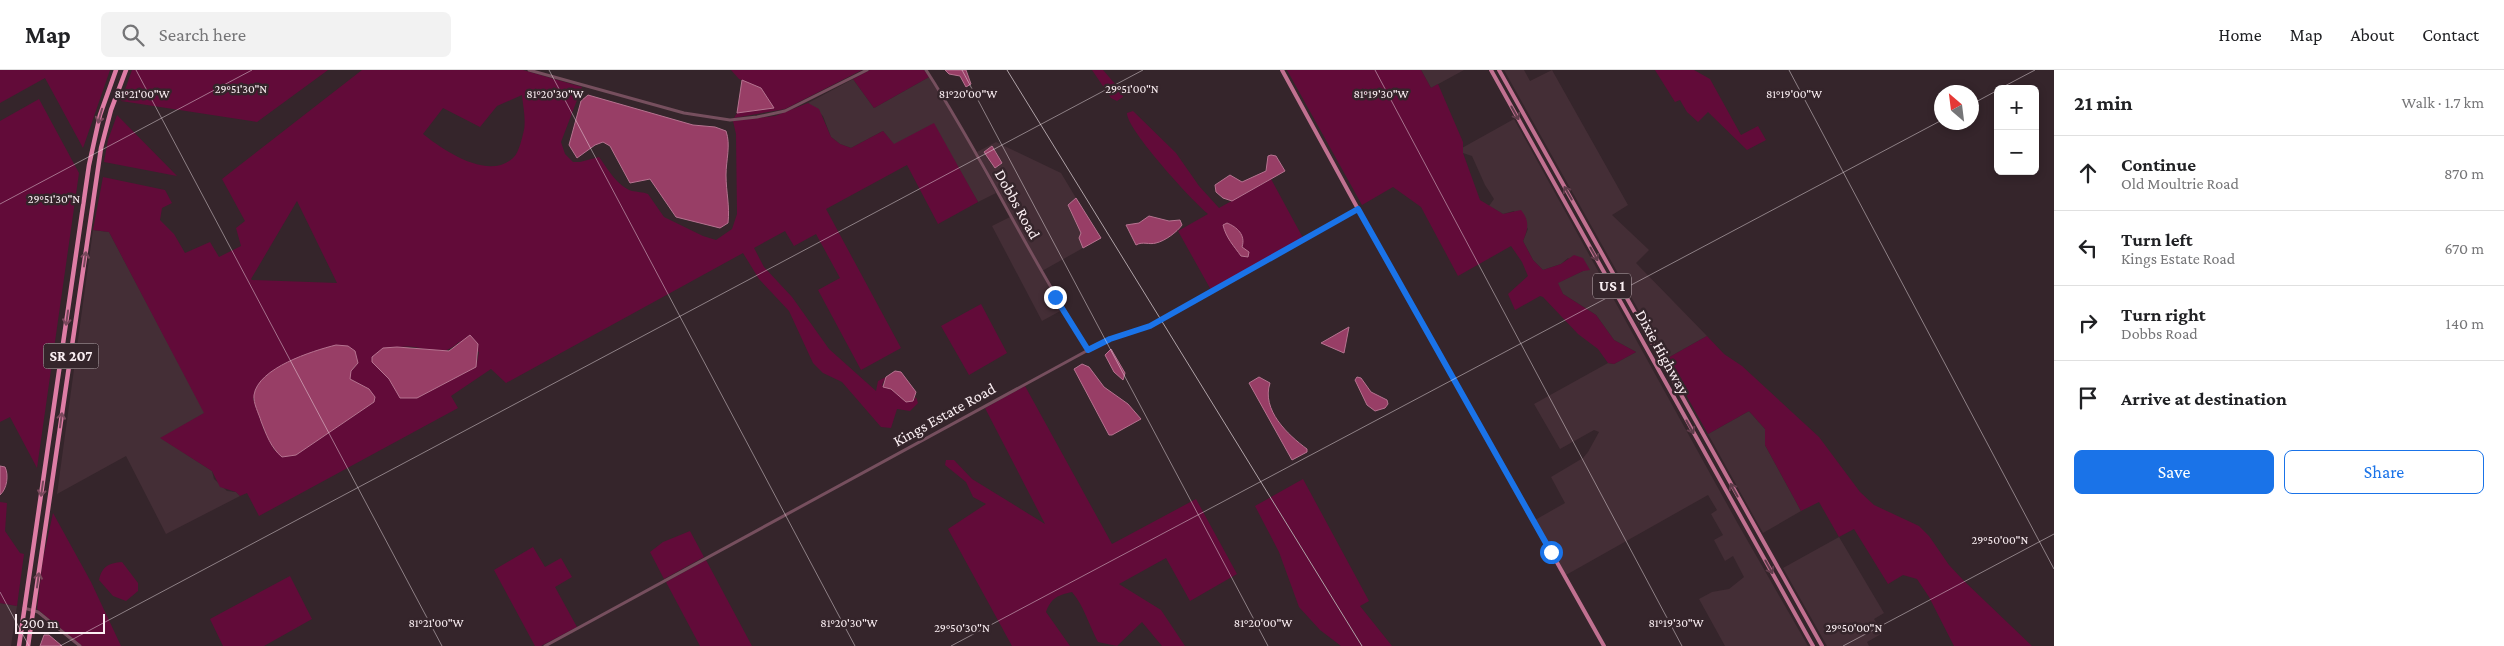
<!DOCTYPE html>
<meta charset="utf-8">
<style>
:root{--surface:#fff;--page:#f2f2f2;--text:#202124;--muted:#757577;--line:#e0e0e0;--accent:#1a73e8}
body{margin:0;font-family:"Crimson Pro",serif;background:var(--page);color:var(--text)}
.controls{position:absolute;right:15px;top:15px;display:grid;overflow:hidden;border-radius:8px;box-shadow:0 2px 8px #0003}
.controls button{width:45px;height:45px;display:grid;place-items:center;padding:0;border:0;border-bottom:1px solid var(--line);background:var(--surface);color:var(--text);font:25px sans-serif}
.compass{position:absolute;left:1934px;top:15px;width:45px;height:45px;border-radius:50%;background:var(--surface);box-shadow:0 2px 8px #0003;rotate:332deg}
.scale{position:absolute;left:15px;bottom:12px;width:90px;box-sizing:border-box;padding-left:5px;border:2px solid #fbeff3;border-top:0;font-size:14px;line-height:18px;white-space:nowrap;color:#fbeff3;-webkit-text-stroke:4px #35252b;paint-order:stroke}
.stop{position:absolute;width:15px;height:15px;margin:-11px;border:4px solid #1a73e8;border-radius:50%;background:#fff}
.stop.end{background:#1a73e8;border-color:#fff;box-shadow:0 1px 5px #0008}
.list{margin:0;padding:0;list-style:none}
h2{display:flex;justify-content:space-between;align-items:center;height:65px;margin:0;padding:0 20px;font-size:21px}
h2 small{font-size:16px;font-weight:400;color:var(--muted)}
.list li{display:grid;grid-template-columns:32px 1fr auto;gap:15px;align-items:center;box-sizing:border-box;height:75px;padding:0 20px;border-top:1px solid var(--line)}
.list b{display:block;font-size:19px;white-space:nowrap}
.list p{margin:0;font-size:16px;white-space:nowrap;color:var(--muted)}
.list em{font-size:16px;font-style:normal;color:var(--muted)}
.actions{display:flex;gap:10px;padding:15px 20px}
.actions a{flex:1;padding:11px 0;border:1px solid var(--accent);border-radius:8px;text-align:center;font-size:18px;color:var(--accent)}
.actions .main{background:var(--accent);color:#fff}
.icon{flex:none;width:28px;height:28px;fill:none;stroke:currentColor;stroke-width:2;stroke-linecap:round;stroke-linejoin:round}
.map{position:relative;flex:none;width:2054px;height:576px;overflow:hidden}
header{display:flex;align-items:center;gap:30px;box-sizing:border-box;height:70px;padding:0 25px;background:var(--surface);border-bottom:1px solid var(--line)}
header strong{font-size:24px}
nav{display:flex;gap:28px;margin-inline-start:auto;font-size:18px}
.search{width:350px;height:45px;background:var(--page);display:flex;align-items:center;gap:12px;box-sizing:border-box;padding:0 18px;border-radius:8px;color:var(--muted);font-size:19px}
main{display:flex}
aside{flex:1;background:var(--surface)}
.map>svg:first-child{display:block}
.built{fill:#442e36}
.green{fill:#620b39;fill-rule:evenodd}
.water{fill:#983e66;stroke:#b67390}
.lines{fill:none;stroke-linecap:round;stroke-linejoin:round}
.minor{stroke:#764f5e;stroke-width:3}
.major{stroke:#c17191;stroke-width:4}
.highway{stroke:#de7da5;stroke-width:4.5}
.rail{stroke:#b0a3a8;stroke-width:1}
.oneway{stroke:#5f3c4a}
.oneway2{stroke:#79485c}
.route{stroke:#1a73e8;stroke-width:6}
.ticks{fill:none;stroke:#fbeff3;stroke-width:1;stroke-opacity:0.45}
.labels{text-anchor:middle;stroke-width:5;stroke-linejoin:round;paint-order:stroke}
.shield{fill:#35252b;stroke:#c0b2b7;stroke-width:1}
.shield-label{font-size:15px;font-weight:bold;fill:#fbeff3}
.street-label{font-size:16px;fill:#fbeff3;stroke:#35252b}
.ticks-label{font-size:12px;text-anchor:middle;fill:#fbeff3;stroke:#35252b;stroke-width:5;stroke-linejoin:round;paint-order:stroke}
</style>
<header>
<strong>Map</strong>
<div class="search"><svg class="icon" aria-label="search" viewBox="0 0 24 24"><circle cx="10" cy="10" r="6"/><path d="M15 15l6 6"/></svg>Search here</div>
<nav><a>Home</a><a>Map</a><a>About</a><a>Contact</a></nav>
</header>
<main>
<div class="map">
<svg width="2054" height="576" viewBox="0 0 2054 576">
<rect width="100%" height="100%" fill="#35252b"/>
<path class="built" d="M1421 0H1464L1431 18Z
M1504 0H1524L1530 11 1552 0 1628 135 1612 145 1649 180 1636 193 1707 266 1666 289Z
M929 7 957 52 996 123 978 132 960 101 894 75 883 61 851 78 840 74 831 67 823 46 808 33 853 9 874 38Z
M1514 49 1738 454 1808 576H1725L1699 529 1712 522 1729 519 1744 507 1733 486 1725 491 1714 470 1723 465 1711 444 1717 440 1708 425 1566 505 1535 450 1565 433 1551 407 1583 388 1588 382 1599 362 1594 360 1560 379 1534 334 1608 293 1614 294 1636 282 1614 270 1596 245 1563 224 1557 213 1583 201 1568 188 1561 194 1543 200 1533 190 1523 171 1528 159 1514 141 1503 144 1489 136 1494 129 1485 115 1472 86 1463 83 1462 78Z
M996 72 1061 103 1076 128 1068 135 1081 163 1083 178 1042 201 977 82Z
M1010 147 1062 240 1042 251 992 156Z
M93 160 109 162 205 343 161 368 212 401 214 409 227 421 236 422 240 426 166 464 126 386 57 424Z
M1749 341 1765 359V375L1801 441 1763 463 1708 364Z
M1839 467 1884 543 1874 549 1883 563 1867 572 1869 576H1827L1783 498Z
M0 533 17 536 11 576H0Z"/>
<path class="green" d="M0 0H110L83 78 45 8 0 33Z
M132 0H328L257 52 121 31Z
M362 0H523L582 17 561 72 565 84 573 92H580L599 87C608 99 617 116 632 121 637 122 643 122 648 124L664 147 703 166 716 170 732 159 737 144 736 64 733 51 775 46 808 33 819 39 831 67 840 74 851 78 883 61 894 74 934 53 978 132 938 154 907 95 826 139 901 278 861 300 818 220 840 208 816 164 794 176 785 161 754 178 764 197 792 227 829 279 876 321 878 311 886 307 882 315 891 319 906 332 913 331 916 327 918 333 910 341 897 339 891 358 881 357 842 312 823 303 813 293 789 241 759 209 743 183 506 313 491 299 451 326 458 338 259 446 247 423 240 426 236 422 220 417 212 401 160 368 204 343 109 162 93 160 103 107 165 120 172 133 162 138 160 150 174 164 185 183 210 172 219 187 241 176 236 158 245 151 222 109ZM522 25C523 36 526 49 524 60 522 68 519 83 513 88 488 111 443 80 423 64L443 38 480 57 497 36ZM297 131 337 213 252 210 251 209ZM459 272 479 282 476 297 417 328 389 309 372 292C380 287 390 278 400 277 425 273 438 292 459 272ZM358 293 351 301 350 309 369 319 374 327V332L296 385 275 381 264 360 253 328Z
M731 0H862L785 39 734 48 737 43 774 38 761 18 739 9Z
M870 0H924L929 7 874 38 853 9Z
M1092 0H1103L1122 22 1123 27 1117 31 1111 28Z
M1287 0H1421L1431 18 1438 14 1463 72V83L1480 130 1503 144 1521 140C1530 151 1528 159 1523 171L1533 190 1543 200 1561 194 1574 185 1583 188 1590 200 1583 201 1558 213 1563 224 1596 245 1614 270 1636 282 1614 294 1608 293 1598 279 1578 264 1543 227 1540 226 1515 240 1508 224 1528 206 1522 192 1511 176 1458 206 1421 137 1393 117 1362 135Z
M1655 0H1694L1710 9 1741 65 1758 56 1766 70 1747 80 1708 42 1698 52 1687 42 1680 30 1675 32Z
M39 29 79 103 37 398 10 347 0 352V51Z
M1133 41 1176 83 1199 116 1219 138 1271 109 1303 168 1211 220 1178 161 1208 144C1193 132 1126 59 1127 43ZM1224 159 1243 174 1241 186Z
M117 45 177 106 104 92 108 70Z
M981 234 1007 283 969 305 941 256Z
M1707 266 1724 284 1742 296 1819 367 1860 422 1874 435 1919 456 1929 466 1949 495 1963 510 2032 576H1954L1929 527 1917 509 1903 505 1888 514 1854 459 1839 467 1819 432 1801 441 1765 375V359L1749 341 1708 364 1666 289Z
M1025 316 1112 474 1196 429 1237 504 1190 531 1166 488 1119 514 1161 540 1185 576H1162L1142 552 1117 576 1098 572C1089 555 1084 536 1072 522 1058 525 1051 528 1046 542L1070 576H1012L948 459 986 434 973 427 966 412 945 395 946 390H954L972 409 1045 454 985 338Z
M1303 409 1369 531 1360 536 1392 576H1341L1320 560 1299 537 1279 482 1255 436Z
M0 432 7 433 5 461 20 483 24 484 17 536 0 533Z
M53 443 91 512 121 576H82L37 539 43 489Z
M690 461 704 487 664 509 650 482 663 472Z
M533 477 545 497 561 488 572 507 555 517 577 557 541 576H535L494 500Z
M706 490 752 576H700L666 512Z
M122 492 138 513V521L126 531 113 526 99 510C102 497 108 493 122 492Z
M290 506 312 549 264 576H223L210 549Z"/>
<path class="water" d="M945 0H966L971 14 966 17 960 6 949 4Z
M742 10 761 18 774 38 737 43Z
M588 25 693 55 715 57 726 61C731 75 726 90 726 105 726 122 730 136 728 153L720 158 676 147 650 109 630 113 610 76 603 72 595 75 577 88 569 75 581 31Z
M992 76 1002 93 995 98 984 82Z
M1271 85 1276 86 1285 101 1232 131 1223 128 1216 122 1215 115 1230 105 1242 112 1266 101 1268 86Z
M1076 128 1101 168 1083 178 1079 168 1081 163 1068 135Z
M1149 146 1169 151 1180 150 1182 155C1177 162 1165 171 1156 173 1149 175 1143 171 1136 175L1126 155 1139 153Z
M1227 153C1237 157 1246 165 1242 177L1249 182 1248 187 1241 186C1234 176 1226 168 1223 155Z
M1349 257 1344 283 1321 273Z
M470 265 478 274 476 297 417 328H400L389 309 372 292V287L383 278 397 277 449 281Z
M336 275 348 276 355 281 358 293 351 301 350 309 369 319 375 327 374 332 296 385 282 387C271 378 266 364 261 351 259 344 253 333 254 325 258 298 312 281 336 275Z
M1111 279 1125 303 1123 310 1114 302 1105 285Z
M1082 294 1089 297 1104 317 1128 334 1141 349 1112 365H1109L1074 299Z
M895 301 901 302 916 322 913 331 906 332 891 319 883 317 886 307Z
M1259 307 1270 313C1261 340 1288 365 1307 379V382L1292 390 1249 313Z
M1357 307 1361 308 1371 322 1387 330 1388 334 1385 338 1375 341 1367 335 1355 310Z
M0 396 5 397C9 405 7 419 0 425Z
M44 565H49L62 576H40Z"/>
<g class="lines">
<path class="minor" d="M529 0 684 43 730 50 757 47 785 41 867 0
M926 0C985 91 1030 189 1089 280
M24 538 38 542 80 576
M545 576 1103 272 1149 256 1358 139"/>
<path class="major" d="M1282 0 1358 139 1604 576
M1491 0 1813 576
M1499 0 1822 576"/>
<path class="highway" d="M19 576 89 95 100 45 116 0
M28 576 101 78 111 40 126 0"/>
<path class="rail" d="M1007 0 1362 576"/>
</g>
<defs><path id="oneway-shaft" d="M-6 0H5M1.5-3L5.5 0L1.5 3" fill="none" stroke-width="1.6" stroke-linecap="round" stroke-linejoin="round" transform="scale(1.25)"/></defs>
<g class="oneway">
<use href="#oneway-shaft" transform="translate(1515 43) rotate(61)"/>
<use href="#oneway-shaft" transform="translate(1568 123) rotate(-120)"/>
<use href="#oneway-shaft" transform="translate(1594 184) rotate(61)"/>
<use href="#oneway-shaft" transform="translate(1690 357) rotate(61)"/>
<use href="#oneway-shaft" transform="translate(1734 420) rotate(-119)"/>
<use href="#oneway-shaft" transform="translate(1769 497) rotate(61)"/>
</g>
<g class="oneway2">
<use href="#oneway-shaft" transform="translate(100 46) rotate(106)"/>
<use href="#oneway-shaft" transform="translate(85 189) rotate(-82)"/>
<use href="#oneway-shaft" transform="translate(67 248) rotate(98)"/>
<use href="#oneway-shaft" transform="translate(61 350) rotate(-82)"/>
<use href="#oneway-shaft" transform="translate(42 419) rotate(98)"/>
<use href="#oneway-shaft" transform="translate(38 510) rotate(-82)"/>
</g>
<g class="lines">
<path class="route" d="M1055 227 1088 280 1110 269 1150 256 1358 139 1551 482"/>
</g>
<path class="ticks" d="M136 0 442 576M549 0 855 576M962 0 1268 576M1375 0 1682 576M1789 0 2054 499M1999 19 2035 0M1972 34 1998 20M0 134 252 0M0 522 29 576M60 576 1143 0M951 576 1942 50M1843 576 2054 464"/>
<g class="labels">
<g class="shield">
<rect x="1593" y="203.5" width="38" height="25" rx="4"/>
<rect x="43.5" y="273.5" width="55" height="25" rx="4"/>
</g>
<g class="shield-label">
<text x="1612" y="221">US 1</text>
<text x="71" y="291">SR 207</text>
</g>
<g class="street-label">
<text transform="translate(1018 134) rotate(61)" y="6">Dobbs Road</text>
<text transform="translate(1663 282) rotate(61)" y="6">Dixie Highway</text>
<text transform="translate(944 344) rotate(-29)" y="6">Kings Estate Road</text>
</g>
</g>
<g class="ticks-label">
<text x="241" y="23">29°51'30"N</text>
<text x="1132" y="23">29°51'00"N</text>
<text x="142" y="28">81°21'00"W</text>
<text x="555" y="28">81°20'30"W</text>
<text x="968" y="28">81°20'00"W</text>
<text x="1381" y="28">81°19'30"W</text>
<text x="1794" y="28">81°19'00"W</text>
<text x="54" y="133">29°51'30"N</text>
<text x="2000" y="474">29°50'00"N</text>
<text x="436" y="557">81°21'00"W</text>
<text x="849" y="557">81°20'30"W</text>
<text x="1263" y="557">81°20'00"W</text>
<text x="1676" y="557">81°19'30"W</text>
<text x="962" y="562">29°50'30"N</text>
<text x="1854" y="562">29°50'00"N</text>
</g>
</svg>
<div class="controls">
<button>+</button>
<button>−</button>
</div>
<svg class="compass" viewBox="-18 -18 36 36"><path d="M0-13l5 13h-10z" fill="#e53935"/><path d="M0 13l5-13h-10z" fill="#757577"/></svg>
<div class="scale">200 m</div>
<div class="stop" style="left:1551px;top:482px"></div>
<div class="stop end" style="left:1055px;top:227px"></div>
</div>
<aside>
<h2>21 min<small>Walk · 1.7 km</small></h2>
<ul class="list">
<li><svg class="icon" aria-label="ahead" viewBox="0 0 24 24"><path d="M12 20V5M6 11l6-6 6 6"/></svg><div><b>Continue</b><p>Old Moultrie Road</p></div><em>870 m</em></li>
<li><svg class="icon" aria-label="left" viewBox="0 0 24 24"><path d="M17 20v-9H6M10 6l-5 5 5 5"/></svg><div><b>Turn left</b><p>Kings Estate Road</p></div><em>670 m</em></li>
<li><svg class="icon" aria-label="right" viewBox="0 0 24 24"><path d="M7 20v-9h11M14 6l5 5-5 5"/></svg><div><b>Turn right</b><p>Dobbs Road</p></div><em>140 m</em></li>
<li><svg class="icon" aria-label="arrive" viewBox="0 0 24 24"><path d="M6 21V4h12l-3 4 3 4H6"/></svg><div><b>Arrive at destination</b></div></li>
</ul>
<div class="actions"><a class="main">Save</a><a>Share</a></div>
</aside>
</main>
